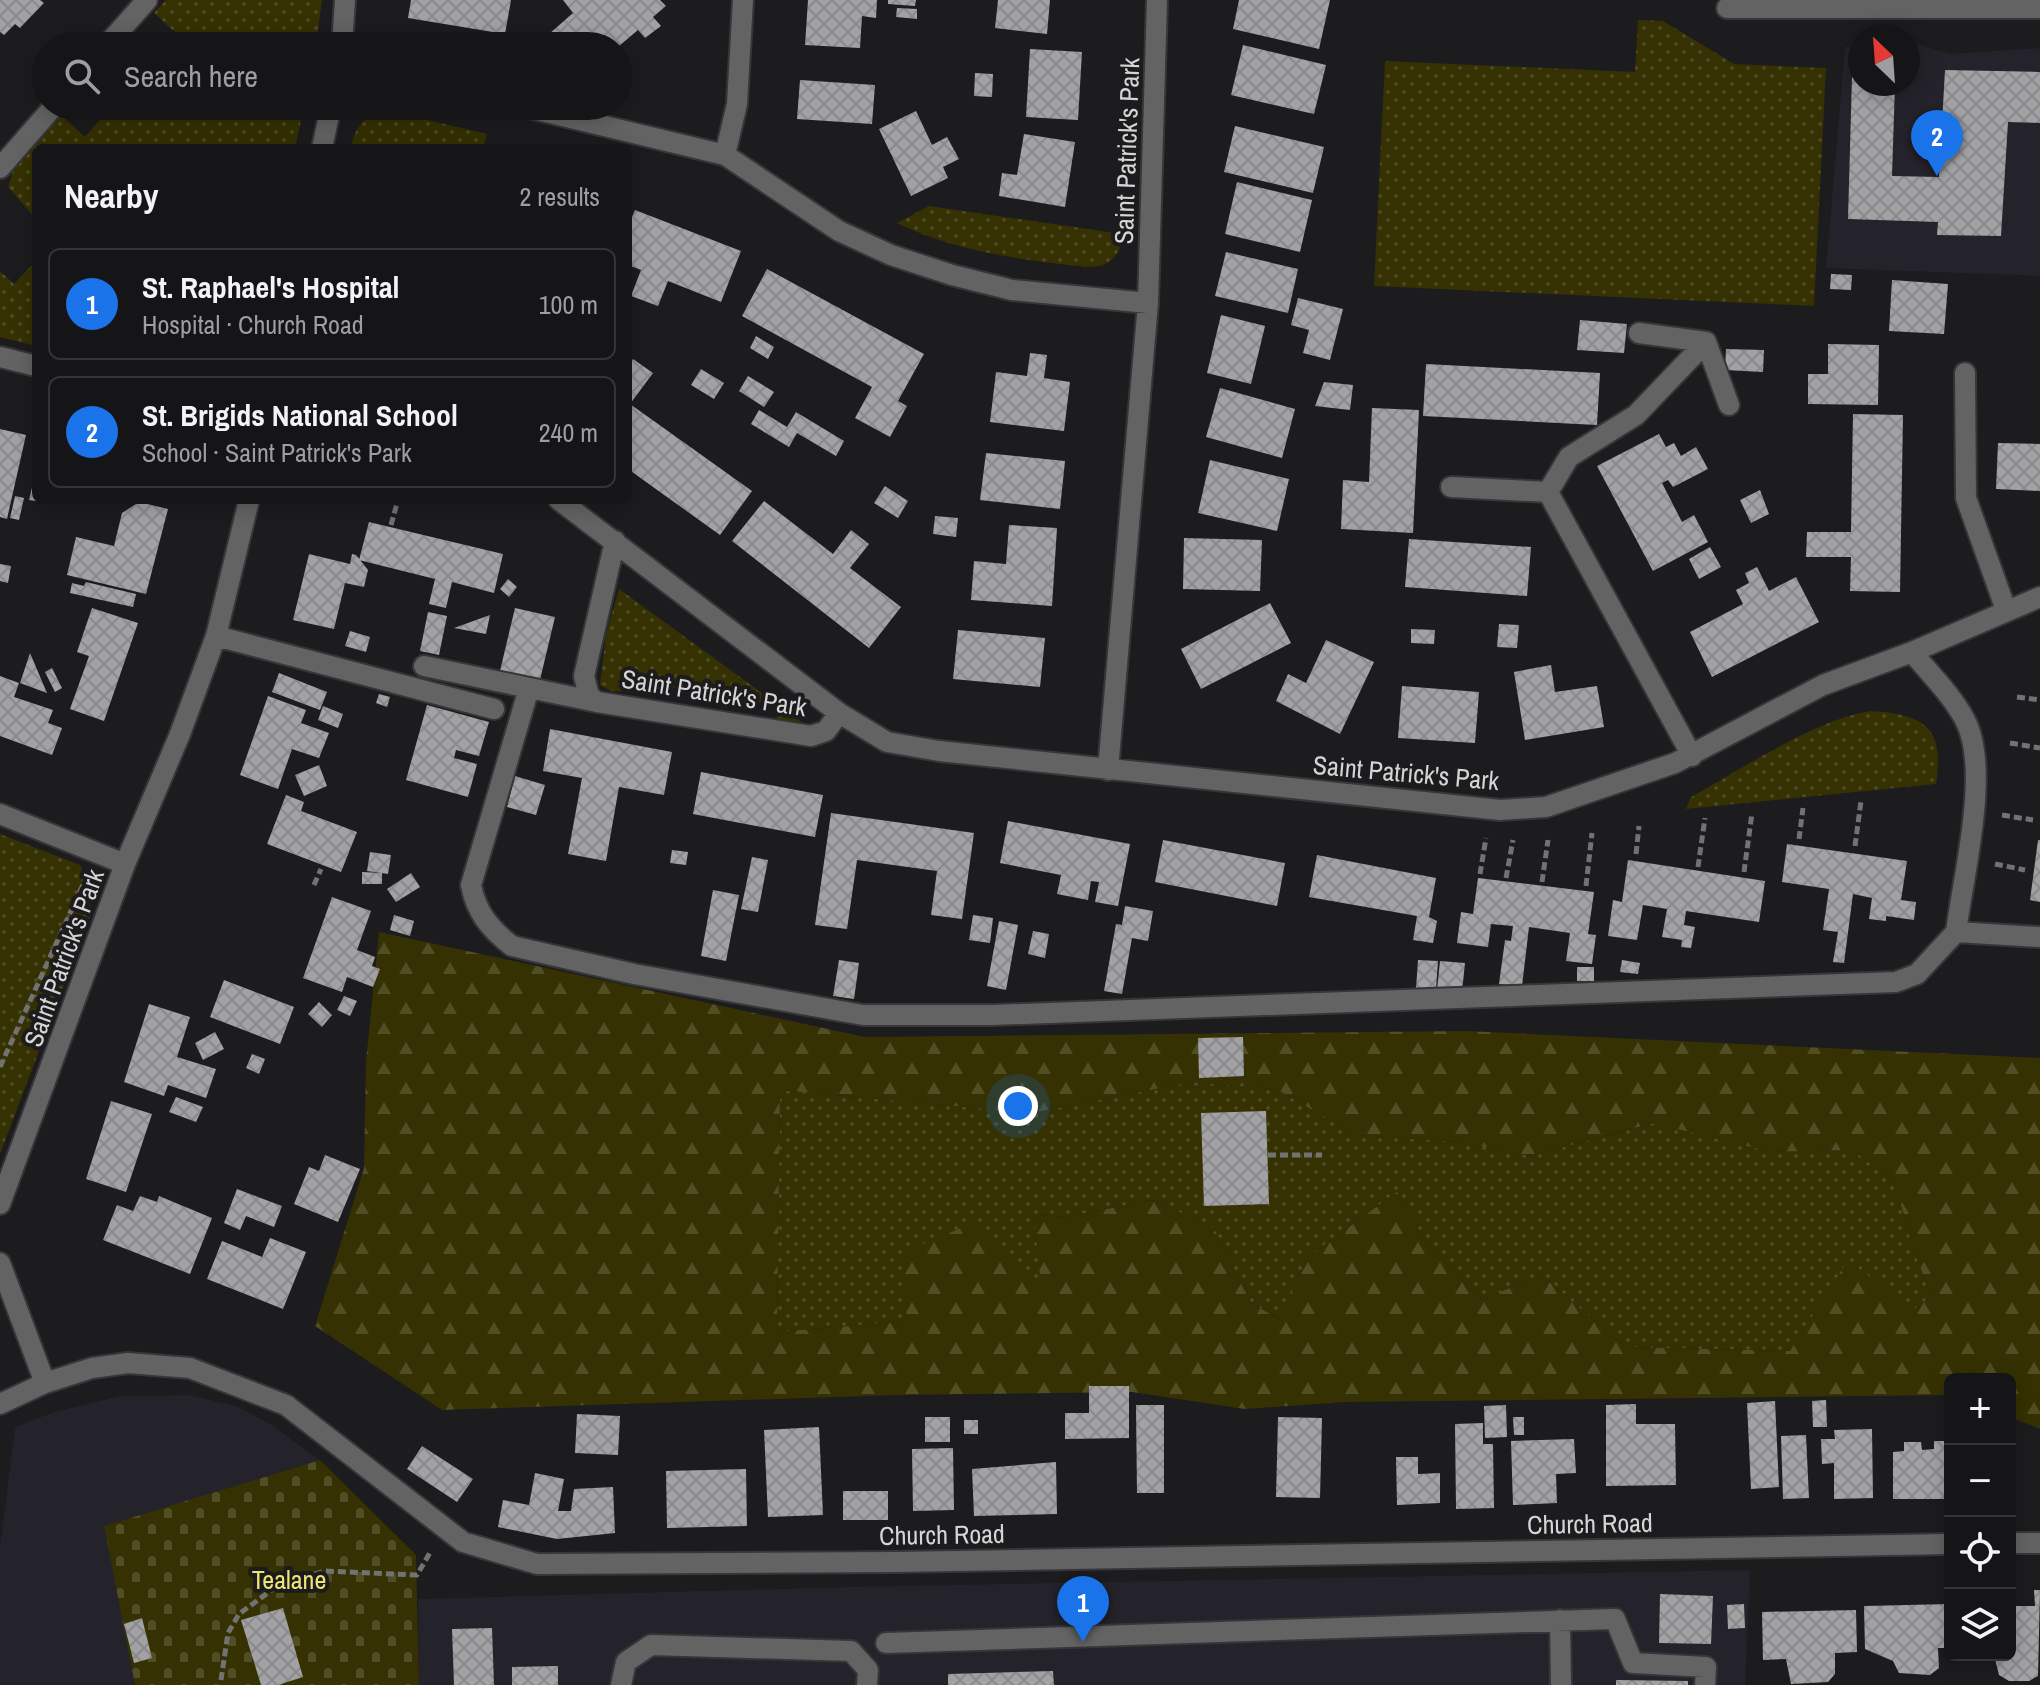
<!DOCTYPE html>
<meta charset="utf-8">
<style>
:root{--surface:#151416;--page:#222123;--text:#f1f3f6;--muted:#9d9ea1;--line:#343335;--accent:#1a73e8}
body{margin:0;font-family:"Archivo Narrow",sans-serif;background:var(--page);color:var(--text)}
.controls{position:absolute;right:24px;bottom:24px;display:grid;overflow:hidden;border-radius:12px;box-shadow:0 4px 20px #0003}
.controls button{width:72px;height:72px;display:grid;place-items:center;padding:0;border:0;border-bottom:2px solid var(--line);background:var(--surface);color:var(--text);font:40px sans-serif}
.compass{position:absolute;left:1848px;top:24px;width:72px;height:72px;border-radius:50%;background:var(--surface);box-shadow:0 4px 20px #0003;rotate:335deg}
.you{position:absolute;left:1018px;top:1106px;width:28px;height:28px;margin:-20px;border:6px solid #fff;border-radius:50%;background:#1a73e8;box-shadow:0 0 0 12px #1a73e833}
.badge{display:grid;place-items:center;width:52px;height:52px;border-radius:50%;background:var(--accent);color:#fff;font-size:26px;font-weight:700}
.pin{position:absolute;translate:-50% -66px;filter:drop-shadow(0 2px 4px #0008)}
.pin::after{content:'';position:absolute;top:42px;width:28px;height:24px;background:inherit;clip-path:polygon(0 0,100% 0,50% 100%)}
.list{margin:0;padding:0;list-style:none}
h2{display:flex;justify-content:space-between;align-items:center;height:104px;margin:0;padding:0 32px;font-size:34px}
h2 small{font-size:26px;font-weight:400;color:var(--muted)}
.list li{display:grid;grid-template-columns:52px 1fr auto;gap:24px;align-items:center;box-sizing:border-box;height:112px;margin:0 16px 16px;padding:0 16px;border:2px solid var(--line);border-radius:12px}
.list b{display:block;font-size:30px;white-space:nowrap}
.list p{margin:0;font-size:26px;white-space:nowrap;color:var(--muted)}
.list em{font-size:26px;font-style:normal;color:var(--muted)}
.icon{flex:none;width:44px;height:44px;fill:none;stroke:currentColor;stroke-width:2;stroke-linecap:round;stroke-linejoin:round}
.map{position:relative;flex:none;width:2040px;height:1685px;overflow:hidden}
.search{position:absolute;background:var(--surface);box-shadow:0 4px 20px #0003;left:32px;top:32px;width:600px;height:88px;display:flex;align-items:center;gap:20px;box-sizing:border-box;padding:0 28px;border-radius:44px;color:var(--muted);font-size:30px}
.panel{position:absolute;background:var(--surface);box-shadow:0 4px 20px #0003;left:32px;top:144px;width:600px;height:360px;border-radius:12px}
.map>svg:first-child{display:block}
.built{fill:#24222a}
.grass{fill:url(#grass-dots)}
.forest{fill:url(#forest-firs);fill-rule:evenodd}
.cemetery{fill:url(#cemetery-stones)}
.building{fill:url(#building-cross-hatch)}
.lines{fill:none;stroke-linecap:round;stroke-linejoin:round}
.minor-casing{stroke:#363537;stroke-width:24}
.path{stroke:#727273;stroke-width:5;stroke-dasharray:8 4;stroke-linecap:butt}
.minor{stroke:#636364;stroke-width:20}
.labels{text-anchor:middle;stroke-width:8;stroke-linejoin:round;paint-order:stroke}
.street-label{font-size:26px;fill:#d5d5d6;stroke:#1c1b1d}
.park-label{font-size:26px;fill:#eee570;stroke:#1c1b1d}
</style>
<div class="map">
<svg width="2040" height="1685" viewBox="0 0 2040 1685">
<defs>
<pattern id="grass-dots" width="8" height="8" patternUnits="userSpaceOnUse" patternTransform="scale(2)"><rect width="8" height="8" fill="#353102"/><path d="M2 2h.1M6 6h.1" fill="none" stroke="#514e26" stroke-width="1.8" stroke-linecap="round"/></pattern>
<pattern id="forest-firs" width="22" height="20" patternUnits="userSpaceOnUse" patternTransform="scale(2)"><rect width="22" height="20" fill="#353102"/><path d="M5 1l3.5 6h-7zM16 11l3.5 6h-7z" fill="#514e26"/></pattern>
<pattern id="cemetery-stones" width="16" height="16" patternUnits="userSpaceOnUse" patternTransform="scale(2)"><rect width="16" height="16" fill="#353102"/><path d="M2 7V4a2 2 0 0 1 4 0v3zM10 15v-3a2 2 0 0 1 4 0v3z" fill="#514e26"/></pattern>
<pattern id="building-cross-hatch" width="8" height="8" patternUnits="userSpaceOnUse" patternTransform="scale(2)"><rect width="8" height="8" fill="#a2a1a4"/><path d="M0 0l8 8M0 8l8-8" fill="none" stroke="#8a898b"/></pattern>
</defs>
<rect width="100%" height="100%" fill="#1c1b1d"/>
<path class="built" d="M1908 41 1950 54 2040 48V276L1826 268 1845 47 1860 45V84H1908Z
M189 1395 236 1406 270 1424 320 1460 105 1526 135 1685H0V1547L15 1427 54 1412 121 1396Z
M1750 1570 1745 1685H419L418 1599 848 1587Z"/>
<path class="grass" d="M166 0H322L316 46H167L177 34 154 13Z
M1638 20 1663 21 1734 64 1826 68 1814 306 1374 286 1385 61 1635 72Z
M112 106H304L295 148H36V219L8 187 13 171 61 115 85 137Z
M393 112 487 134 483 148H351C355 123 368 113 393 112Z
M929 206 1122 234 1123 241C1116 259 1108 267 1088 267 1023 260 956 252 897 223Z
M36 261V346L0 337V271L14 284Z
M619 589 802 722 776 719 778 706 634 681 631 692 611 691 600 685 606 634Z
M1870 711C1925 714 1945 728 1936 784L1686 809 1691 797C1742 769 1814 720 1870 711Z
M0 834 80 865 90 882V917L0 1154Z
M1192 1082 1276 1089 1356 1135 1460 1142 1530 1156 1654 1123 1771 1152 1853 1150 1895 1183 1913 1248 1931 1296 1913 1310 1791 1351 1626 1347 1541 1275 1481 1300 1425 1240 1397 1192 1308 1257 1280 1319 1250 1302 1214 1228 1153 1200 1067 1217 1034 1215 1043 1298 907 1321 777 1332 780 1090 1031 1113Z"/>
<path class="forest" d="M379 932 865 1037 1466 1031 2040 1058V1429L2010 1417V1379H1950V1395L1345 1402 1245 1409 1132 1392 895 1395 442 1410 315 1326 364 1168 366 1061ZM1192 1082 1276 1089 1356 1135 1460 1142 1530 1156 1653 1123 1771 1152 1853 1150 1895 1183 1913 1248 1931 1296 1913 1310 1848 1260 1790 1351 1626 1347 1541 1275 1481 1300 1425 1240 1397 1192 1308 1257 1279 1319 1250 1302 1214 1228 1153 1200 1067 1217 1034 1215 1042 1296 978 1221 901 1253 907 1321 777 1332 780 1090 1031 1113Z"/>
<path class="cemetery" d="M320 1460 416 1555 419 1685H135L104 1526Z"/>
<path class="building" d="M0 0H40L44 3 20 28 15 24 4 35 0 32Z
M411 0H511L505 34 408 18Z
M563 0H660L666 6 653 17 661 26 645 38 638 30 619 46H560L549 34 573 13Z
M808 0H877L876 18 862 16 860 48 805 45Z
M888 0H916L915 6 888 4Z
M998 0H1050L1047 34 995 28Z
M1239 0H1330L1319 49 1233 29Z
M897 8 917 9V19L896 17Z
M1243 45 1326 65 1314 114 1231 95Z
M1030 49 1082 52 1078 120 1026 117Z
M1945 70 2040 72V123L2008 122 2001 236 1937 235 1938 222 1848 219 1852 77H1860V84H1895L1892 176 1939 177Z
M975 73 993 74 992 97 974 96Z
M800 80 875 85 872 124 797 119Z
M916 111 932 145 947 137 959 159 943 167 948 178 911 196 879 129Z
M1235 126 1324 147 1313 193 1224 172Z
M1024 134 1075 142 1065 207 999 196 1002 173 1017 175Z
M1237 182 1312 200 1300 252 1225 234Z
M635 210 741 251 721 302 668 281 658 306 631 296 641 270 628 265V226Z
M1226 252 1298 269 1288 313 1215 296Z
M767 269 924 354 898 401 907 406 890 437 855 418 872 387 742 316Z
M1831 274 1852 275 1851 290 1830 289Z
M1892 280 1948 284 1944 334 1889 331Z
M1298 298 1343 309 1330 360 1303 353 1309 330 1291 325Z
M1221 315 1265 326 1251 384 1207 373Z
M1580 320 1627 324 1624 353 1577 350Z
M756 336 774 347 768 359 750 348Z
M1828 344 1879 345 1878 405 1808 404V374H1828Z
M1726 349 1764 350 1763 372 1725 370Z
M1030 353 1047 355 1044 378 1070 382 1064 431 990 422 996 372 1027 376Z
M633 359 653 373 630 404 752 491 720 535 628 469V366Z
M1426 364 1600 373 1597 425 1423 416Z
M701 369 724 383 714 399 691 385Z
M748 376 774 392 764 407 739 391Z
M1324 382 1353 385 1350 410 1315 406Z
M1220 388 1295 409 1282 458 1206 437Z
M1372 408 1419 410 1413 533 1341 529 1343 480 1369 482Z
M759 410 787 427 796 412 844 441 836 456 797 433 789 447 751 424Z
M1853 414 1903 415 1900 592 1850 591 1851 557H1806L1807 532H1851Z
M0 429 26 435 7 519 0 517Z
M1659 434 1666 447 1674 443 1681 456 1696 447 1708 469 1673 487 1668 480 1662 483 1682 522 1694 515 1708 542 1653 571 1597 466Z
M1998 443 2040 444V491L1996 489Z
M986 453 1065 461 1060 509 980 500Z
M1210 460 1289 479 1277 531 1198 513Z
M35 475H36V501L29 500Z
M885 486 908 501 898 518 874 503Z
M1760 490 1769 514 1751 523 1740 500Z
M15 496 24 498 19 520 10 518Z
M764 501 833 554 851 530 869 544 850 568 901 607 869 648 732 541Z
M139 502 168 509 146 594 67 575 76 537 114 546 122 513Z
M935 516 958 518 956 537 933 534Z
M369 522 503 554 494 593 452 582 446 608 429 604 435 579 359 560Z
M1009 525 1057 528 1052 606 971 600 974 561 1006 564Z
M1184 538 1262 540 1260 591 1183 589Z
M1409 539 1531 547 1527 596 1405 587Z
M1710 547 1721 567 1699 579 1689 559Z
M309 554 350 564 352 554 356 555 368 570 364 587 345 583 334 629 293 620Z
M0 564 11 566 8 583 0 581Z
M1757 567 1769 591 1796 577 1819 622 1712 677 1690 632 1743 604 1736 590 1749 583 1745 573Z
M508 579 517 587 509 597 500 589Z
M86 582 136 594 133 607 70 593 72 583 84 586Z
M1270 603 1291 643 1201 689 1181 649Z
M92 608 138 623 104 721 70 709 89 656 77 652Z
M515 608 555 617 539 684 499 675Z
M428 612 447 616 439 655 420 651Z
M490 615 486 634 454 628Z
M1499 624 1519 625 1517 648 1497 647Z
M1411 629 1435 630 1434 644 1411 643Z
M958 630 1045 638 1040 687 953 679Z
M350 631 370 637 366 652 345 646Z
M1326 640 1374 662 1340 734 1276 701 1288 674 1306 683Z
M30 653 47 693 20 683Z
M1551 665 1555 692 1597 686 1604 727 1525 740 1514 672Z
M52 668 62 688 55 692 45 672Z
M279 673 327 692 320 710 272 692Z
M0 676 19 683 14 697 53 710 48 723 62 728 52 755 0 736Z
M1402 686 1479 692 1475 743 1398 738Z
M379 694 390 697 387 707 376 703Z
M268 696 306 710 301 723 329 733 319 758 292 749 278 789 240 775Z
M427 705 489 722 479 756 456 750 454 758 477 764 468 797 406 780Z
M323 706 343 714 338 728 318 720Z
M550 729 672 752 664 795 619 787 606 861 568 854 582 778 543 771Z
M319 765 327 786 304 796 295 775Z
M701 772 823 795 815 837 693 814Z
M515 776 545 785 536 815 507 807Z
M286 795 304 802 301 811 357 832 341 872 267 844Z
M831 813 974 833 962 919 931 915 937 871 857 860 847 929 815 925Z
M1008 821 1130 844 1118 906 1095 902 1099 882 1091 881 1088 900 1057 894 1061 875 1000 863Z
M1163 840 1285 863 1277 906 1155 882Z
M2038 840H2040V902L2030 900Z
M1787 844 1907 861 1901 900 1916 902 1914 920 1886 916V921L1869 919 1872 898 1853 894 1844 963 1833 962 1838 932 1823 930 1829 889 1782 882Z
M672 850 688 852 686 865 670 863Z
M370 852 391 855 388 874 382 873V884H362V872L382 873 367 871Z
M1317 855 1436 878 1429 917 1437 921 1433 943 1413 940 1417 916 1309 897Z
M752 857 768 860 758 912 741 909Z
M1628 860 1765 881 1759 922 1686 911 1684 925 1695 927 1691 948 1681 947 1682 940 1662 937 1667 909 1643 905 1637 940 1608 936 1613 900 1622 902Z
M411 873 420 887 396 902 387 889Z
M1478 878 1594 892 1588 934 1596 935 1592 964 1566 961 1570 933 1529 927 1522 986 1499 984 1505 940 1511 941 1513 926 1491 924 1488 947 1457 943 1461 912 1473 914Z
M713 890 739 895 726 961 701 956Z
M332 897 371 911 357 950 375 957 372 966 380 969 373 987 347 977 342 992 303 978Z
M1125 906 1153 911 1148 941 1132 938 1122 994 1104 991 1116 924 1122 925Z
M394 915 414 921 410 936 390 930Z
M973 915 993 918 990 943 969 940Z
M999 921 1018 925 1006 990 987 986Z
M1033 931 1049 934 1045 958 1028 954Z
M839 960 859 963 854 999 833 996Z
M1418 960 1438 961 1436 989H1416Z
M1622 960 1640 963 1638 974 1620 972Z
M1440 961 1465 963 1462 992 1437 990Z
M1577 967H1594V981H1577Z
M224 980 294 1007 280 1044 210 1017Z
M344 996 357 1001 350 1016 337 1010Z
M319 1002 332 1015 322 1027 308 1014Z
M149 1004 190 1017 177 1057 216 1069 206 1098 168 1085 164 1096 124 1082Z
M215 1032 224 1049 203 1060 195 1043Z
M1243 1037 1244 1076 1199 1078 1198 1038Z
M252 1054 265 1059 259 1074 246 1068Z
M176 1097 203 1107 196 1122 169 1112Z
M111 1101 152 1114 126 1192 86 1179Z
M1266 1111 1269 1204 1204 1206 1201 1113Z
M325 1155 360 1169 338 1222 294 1204 309 1167 319 1171Z
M237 1189 282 1206 274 1227 246 1216 240 1230 224 1223Z
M140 1196 157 1202 159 1196 212 1218 190 1274 103 1240 117 1205 133 1211Z
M270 1238 306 1252 283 1309 207 1279 222 1241 262 1257Z
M1089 1386H1129V1438L1065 1439V1413H1089Z
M1826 1400 1827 1427H1813L1812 1401Z
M1775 1401 1779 1487 1751 1489 1747 1403Z
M1636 1404V1424H1675L1676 1485 1606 1486V1405Z
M1136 1405H1164V1493H1137Z
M1506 1405 1507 1437 1485 1438 1484 1406Z
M577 1414 620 1416 618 1455 575 1453Z
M925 1417H950V1442H925Z
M1278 1417 1322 1418 1320 1498 1276 1497Z
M1513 1417H1524V1435H1514Z
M964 1420H978V1434H964Z
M1483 1423V1444H1493L1494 1508 1456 1509 1455 1424Z
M819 1427 823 1515 768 1517 764 1430Z
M1872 1429 1873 1498 1834 1499V1463L1822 1464 1821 1439H1835L1834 1430Z
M1806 1435 1809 1498 1783 1499 1781 1436Z
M1574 1439 1576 1473 1556 1474 1557 1503 1513 1505 1511 1441Z
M1934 1441H1950V1499H1893V1452L1904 1451V1442H1921L1922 1450 1934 1449Z
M422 1446 473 1479 457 1502 407 1469Z
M953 1448 954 1510 913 1511 912 1449Z
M1396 1457H1418V1474L1440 1473V1503L1397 1505Z
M1056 1462 1057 1514 974 1516 972 1469Z
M746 1469 747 1526 667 1528 666 1471Z
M535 1473 564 1479 558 1511H571L574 1489 613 1487 615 1533 557 1539 498 1527 503 1500 529 1505Z
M843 1491H888V1520H843Z
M2034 1590H2040L2038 1676 2029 1681H2009L1999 1675 1994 1655H2010V1606H2035Z
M1660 1594 1713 1596 1711 1644 1659 1643Z
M1744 1604 1745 1628 1728 1629 1727 1605Z
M1950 1604V1648H1938L1939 1668 1930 1675 1899 1673 1893 1661 1865 1649 1864 1606Z
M283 1608 303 1677 278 1685H261L241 1620Z
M1856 1610 1857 1652 1835 1653V1674L1828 1682 1791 1684 1786 1659 1763 1660 1762 1612Z
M142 1618 152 1658 134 1663 124 1624Z
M492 1628 494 1685H454L452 1629Z
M558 1666V1685H512V1667Z
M1053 1671 1054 1685H948V1674Z
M1616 1680 1688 1681V1685H1616Z"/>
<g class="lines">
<defs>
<path id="minor" d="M1727 8H2040
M106 46 147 0
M342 46 345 0
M521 106 725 155 839 231 891 255 952 275 1012 290 1148 303 1108 770
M322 148 331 106
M725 155 737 104 743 0
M0 168 54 106
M1148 303 1157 0
M1639 333 1706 342 1729 405
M0 357 36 366
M1965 373 1966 498 2006 610
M1451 487 1548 492 1692 756
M1548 492 1569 457 1636 415 1706 342
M559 500 839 713 887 742 939 751 1500 810 1546 807 1675 763 1823 685 1912 652 2040 597
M615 541 584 676 589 696 597 702 811 736 826 731 839 713
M216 636 494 709
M1912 652C1930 674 1952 695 1965 720 1991 769 1963 876 1956 932
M424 666 597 702
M529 688 471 885C476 912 490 929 512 946L634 974 863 1015H993L1896 982 1917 974 1956 932
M0 814 125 864
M1956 932 2040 937
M0 1204 125 864 180 734 216 636 249 500
M0 1263 45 1383
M0 1404 45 1383 92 1368 128 1363 190 1368 286 1405 463 1542 537 1564 895 1562 1950 1544
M2010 1543H2040
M1560 1620 1561 1685
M886 1643 1615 1619 1633 1663 1706 1667 1705 1685
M621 1685 626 1662 651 1645 851 1651 868 1670 867 1685"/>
</defs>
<use href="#minor" class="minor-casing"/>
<path class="path" d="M391 525 398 500
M2017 697 2040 700
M2010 743 2040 748
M2002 815 2033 820
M1799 839 1803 808
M1855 846 1861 801
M1636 854 1639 826
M1995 864 2025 870
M1698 867 1705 818
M1744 872 1752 813
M1480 874 1486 838
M1506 878 1513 840
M1542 882 1548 840
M314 885 321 869
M1586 886 1592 833
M0 1067 86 878
M1268 1155H1322
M221 1680 228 1633 239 1614 280 1584 325 1571 417 1575 431 1551"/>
<use href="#minor" class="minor"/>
</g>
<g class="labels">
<g class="street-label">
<text transform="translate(1127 151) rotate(-88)" y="9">Saint Patrick's Park</text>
<text transform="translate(714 693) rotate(9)" y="9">Saint Patrick's Park</text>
<text transform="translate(1406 773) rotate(5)" y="9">Saint Patrick's Park</text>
<text transform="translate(64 958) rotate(-70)" y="9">Saint Patrick's Park</text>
<text transform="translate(1590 1524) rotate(-1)" y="9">Church Road</text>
<text transform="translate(942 1535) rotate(-1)" y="9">Church Road</text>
</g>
<g class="park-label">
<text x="289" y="1589">Tealane</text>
</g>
</g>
</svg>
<div class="controls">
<button>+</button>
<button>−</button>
<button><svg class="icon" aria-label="locate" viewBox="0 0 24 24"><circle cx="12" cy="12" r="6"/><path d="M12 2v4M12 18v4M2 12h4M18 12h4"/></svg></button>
<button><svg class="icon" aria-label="layers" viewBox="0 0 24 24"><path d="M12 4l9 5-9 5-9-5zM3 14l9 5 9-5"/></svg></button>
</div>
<svg class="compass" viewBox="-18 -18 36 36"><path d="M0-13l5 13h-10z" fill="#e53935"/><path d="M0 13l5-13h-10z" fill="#9d9ea1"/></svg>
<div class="you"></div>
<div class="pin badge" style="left:1083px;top:1642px">1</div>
<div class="pin badge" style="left:1937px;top:176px">2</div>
<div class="search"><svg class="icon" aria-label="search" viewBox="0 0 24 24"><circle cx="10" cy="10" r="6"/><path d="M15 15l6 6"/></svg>Search here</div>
<section class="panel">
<h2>Nearby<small>2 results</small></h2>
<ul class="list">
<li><span class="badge">1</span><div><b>St. Raphael's Hospital</b><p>Hospital · Church Road</p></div><em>100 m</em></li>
<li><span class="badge">2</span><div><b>St. Brigids National School</b><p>School · Saint Patrick's Park</p></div><em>240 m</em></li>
</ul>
</section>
</div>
